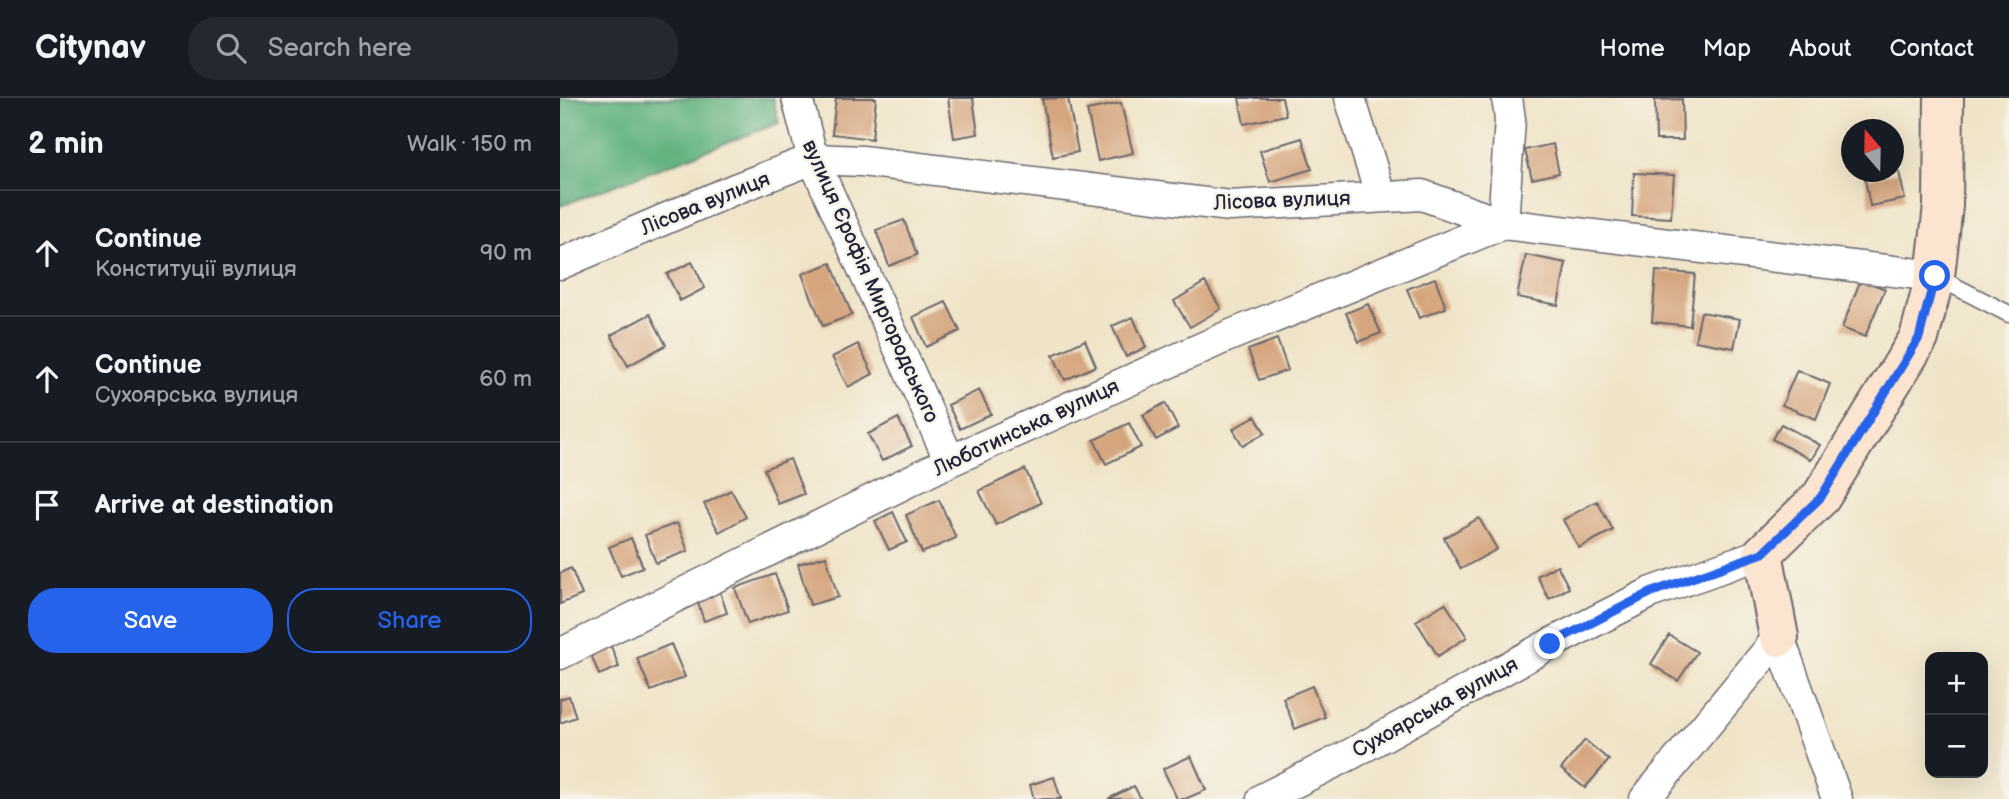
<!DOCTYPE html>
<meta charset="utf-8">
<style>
:root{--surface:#171b24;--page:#242831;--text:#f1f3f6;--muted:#9ea1a6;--line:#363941;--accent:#2563eb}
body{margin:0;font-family:"Balsamiq Sans",sans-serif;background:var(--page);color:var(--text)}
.controls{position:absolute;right:21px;bottom:21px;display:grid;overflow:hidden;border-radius:14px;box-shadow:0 7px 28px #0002}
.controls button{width:63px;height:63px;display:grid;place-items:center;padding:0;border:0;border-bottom:2px solid var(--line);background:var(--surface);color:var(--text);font:35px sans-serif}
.compass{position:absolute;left:1281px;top:21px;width:63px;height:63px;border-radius:50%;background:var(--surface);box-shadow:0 7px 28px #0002;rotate:340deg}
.stop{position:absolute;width:21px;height:21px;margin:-16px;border:5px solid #2563eb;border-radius:50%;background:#fff}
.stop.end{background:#2563eb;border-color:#fff;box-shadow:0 2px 7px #0008}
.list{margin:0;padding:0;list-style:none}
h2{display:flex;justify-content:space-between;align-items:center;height:91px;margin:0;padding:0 28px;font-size:30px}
h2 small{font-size:23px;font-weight:400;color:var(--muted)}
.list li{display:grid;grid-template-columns:46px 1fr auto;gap:21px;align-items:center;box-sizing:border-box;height:126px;padding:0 28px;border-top:2px solid var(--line)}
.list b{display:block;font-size:26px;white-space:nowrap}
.list p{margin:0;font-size:23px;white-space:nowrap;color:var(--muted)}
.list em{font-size:23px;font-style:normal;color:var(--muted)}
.actions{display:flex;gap:14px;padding:21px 28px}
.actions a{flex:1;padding:16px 0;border:2px solid var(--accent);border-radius:28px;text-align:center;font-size:24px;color:var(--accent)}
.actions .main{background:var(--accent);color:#fff}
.icon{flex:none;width:38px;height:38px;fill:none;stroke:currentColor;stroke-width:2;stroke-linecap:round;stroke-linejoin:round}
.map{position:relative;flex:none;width:1449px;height:701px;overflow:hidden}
header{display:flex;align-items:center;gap:42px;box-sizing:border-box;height:98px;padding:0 35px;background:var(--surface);border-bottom:2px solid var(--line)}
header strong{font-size:33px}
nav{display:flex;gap:38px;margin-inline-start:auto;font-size:24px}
.search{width:490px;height:63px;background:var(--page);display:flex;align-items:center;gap:18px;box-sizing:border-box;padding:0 24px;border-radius:28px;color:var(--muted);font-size:26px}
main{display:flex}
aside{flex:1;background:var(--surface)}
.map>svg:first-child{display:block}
.forest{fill:#5fb17e;stroke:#406a5c;stroke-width:2}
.building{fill:#d5a57e}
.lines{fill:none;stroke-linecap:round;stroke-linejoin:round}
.lane-casing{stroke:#6a666c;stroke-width:19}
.street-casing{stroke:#6a666c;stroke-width:33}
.secondary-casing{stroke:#6a666c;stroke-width:42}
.lane{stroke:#fff;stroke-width:16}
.street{stroke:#fff;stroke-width:30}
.secondary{stroke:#fce5d0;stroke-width:38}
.route{stroke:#2563eb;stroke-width:9}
.labels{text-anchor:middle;stroke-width:5;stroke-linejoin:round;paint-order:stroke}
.street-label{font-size:21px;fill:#22223b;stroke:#f7f3e8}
</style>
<header>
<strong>Citynav</strong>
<div class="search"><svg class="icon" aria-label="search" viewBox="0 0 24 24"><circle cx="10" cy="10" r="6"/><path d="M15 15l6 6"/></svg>Search here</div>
<nav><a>Home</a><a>Map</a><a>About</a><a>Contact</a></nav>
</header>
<main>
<aside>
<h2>2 min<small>Walk · 150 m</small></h2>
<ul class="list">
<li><svg class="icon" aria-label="ahead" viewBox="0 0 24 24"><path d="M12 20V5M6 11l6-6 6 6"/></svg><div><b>Continue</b><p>Конституції вулиця</p></div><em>90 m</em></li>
<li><svg class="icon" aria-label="ahead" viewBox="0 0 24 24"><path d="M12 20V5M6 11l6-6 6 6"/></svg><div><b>Continue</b><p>Сухоярська вулиця</p></div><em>60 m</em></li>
<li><svg class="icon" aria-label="arrive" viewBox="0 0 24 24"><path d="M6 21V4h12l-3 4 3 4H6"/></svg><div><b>Arrive at destination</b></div></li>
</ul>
<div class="actions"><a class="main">Save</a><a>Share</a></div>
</aside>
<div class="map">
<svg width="1449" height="701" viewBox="0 0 1449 701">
<rect width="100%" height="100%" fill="#f7f3e8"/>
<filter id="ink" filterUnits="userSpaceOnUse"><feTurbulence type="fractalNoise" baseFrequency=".0143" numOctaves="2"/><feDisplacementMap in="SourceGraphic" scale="14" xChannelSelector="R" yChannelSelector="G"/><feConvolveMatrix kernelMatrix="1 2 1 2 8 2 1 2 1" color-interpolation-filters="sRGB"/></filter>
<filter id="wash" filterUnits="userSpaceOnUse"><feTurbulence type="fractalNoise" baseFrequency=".00686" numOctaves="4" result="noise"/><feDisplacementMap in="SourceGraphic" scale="28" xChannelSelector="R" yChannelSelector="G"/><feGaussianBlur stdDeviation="1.57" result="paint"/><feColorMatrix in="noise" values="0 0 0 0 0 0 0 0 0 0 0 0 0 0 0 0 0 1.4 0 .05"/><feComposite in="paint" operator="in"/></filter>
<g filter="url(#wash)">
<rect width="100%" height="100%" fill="#f0e4c8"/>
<path class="forest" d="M0 0H213L219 25 0 108Z"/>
<g id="blocks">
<path class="building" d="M276 0H316L312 41 272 36Z
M388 0H413L418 36 394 40Z
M508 0 518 54 493 59 482 1Z
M679 0H722L726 17 684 26Z
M1122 1 1123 42H1096L1095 2Z
M561 5 573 55 538 63 527 12Z
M742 40 752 71 710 84 700 53Z
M993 46 999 75 972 81 965 52Z
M1339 74 1345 101 1310 108 1305 81Z
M1074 75 1114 77 1111 120 1072 118Z
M344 122 357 157 329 168 316 132Z
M966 157 1006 165 998 207 957 199Z
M132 164 145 190 120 203 107 176Z
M271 165 292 217 263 228 242 176Z
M1096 173 1135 176 1130 228 1092 224Z
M875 180 886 210 859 220 847 191Z
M1301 181 1325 191 1305 239 1282 230Z
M645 184 661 211 630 229 614 203Z
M386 204 400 233 366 249 353 219Z
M808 206 821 235 799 244 786 215Z
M1141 214 1180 221 1174 250 1135 243Z
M90 216 106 247 68 268 51 237Z
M573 219 586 249 566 259 552 228Z
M717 241 728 272 699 282 688 252Z
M525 242 536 268 505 282 493 257Z
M298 246 313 276 288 289 272 259Z
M1237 272 1270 286 1256 321 1222 307Z
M419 292 431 316 400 331 388 307Z
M605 305 618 330 596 342 583 317Z
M695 318 705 335 683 348 673 331Z
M338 320 352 348 322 363 308 336Z
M569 325 581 349 546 366 534 342Z
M1221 326 1260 347 1251 362 1212 341Z
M230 361 244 396 218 406 204 371Z
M465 371 481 405 436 427 419 393Z
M171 392 186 419 159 434 144 406Z
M379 402 396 440 362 455 346 417Z
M1037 403 1053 432 1019 450 1003 422Z
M333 414 347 444 329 452 315 423Z
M919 420 937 451 901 471 884 440Z
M117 425 128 453 96 465 85 437Z
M71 440 83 469 61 478 49 449Z
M266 458 278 499 250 507 238 466Z
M997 467 1009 490 989 501 977 478Z
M11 470 22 497 0 506V475Z
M215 476 228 512 188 526 175 490Z
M160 494 167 515 144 523 137 502Z
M885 505 907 539 878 558 856 523Z
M1109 537 1137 554 1118 583 1091 566Z
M49 543 59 569 39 577 29 551Z
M111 546 125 579 91 593 77 560Z
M752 588 765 619 735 631 723 600Z
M9 598 16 619 0 625V601Z
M1025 642 1049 662 1025 690 1001 671Z
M631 658 646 692 625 701H617L603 671Z
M494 679 501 701H474L470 687Z
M574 688 581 701H548Z"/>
</g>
</g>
<g filter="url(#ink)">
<use href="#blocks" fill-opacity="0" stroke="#6a666c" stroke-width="2"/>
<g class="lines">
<defs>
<path id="lane" d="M1375 178 1449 216"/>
<path id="street" d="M237 0 253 61 390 363
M790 0 821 99
M0 166 175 91 253 61 302 63 670 108 862 97 943 126 1375 178
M1219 539 1277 701
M0 556 390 363 666 239 943 126 950 21 947 0
M702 701 791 656 990 546 1092 494 1203 455
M1085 701 1219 539"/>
<path id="secondary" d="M1219 539 1203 455 1261 399 1359 240 1375 178 1383 108 1384 0"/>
</defs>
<use href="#lane" class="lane-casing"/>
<use href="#street" class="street-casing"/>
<use href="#secondary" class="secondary-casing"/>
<use href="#lane" class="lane"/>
<use href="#street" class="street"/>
<use href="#secondary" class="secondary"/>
</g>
</g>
<g class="lines" filter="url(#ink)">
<path class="route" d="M990 546 1092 494 1203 455 1261 399 1359 240 1375 178"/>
</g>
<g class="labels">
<g class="street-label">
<text transform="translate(722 102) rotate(-2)" y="7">Лісова вулиця</text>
<text transform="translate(145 105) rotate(-22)" y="7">Лісова вулиця</text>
<text transform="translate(311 183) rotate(66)" y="7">вулиця Єрофія Миргородського</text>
<text transform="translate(466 329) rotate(-25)" y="7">Люботинська вулиця</text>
<text transform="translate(875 609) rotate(-29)" y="7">Сухоярська вулиця</text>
</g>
</g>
</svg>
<div class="controls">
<button>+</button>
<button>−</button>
</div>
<svg class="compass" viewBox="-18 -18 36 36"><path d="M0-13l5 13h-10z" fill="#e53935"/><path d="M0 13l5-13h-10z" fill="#9ea1a6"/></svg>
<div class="stop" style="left:1375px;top:178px"></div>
<div class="stop end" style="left:990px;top:546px"></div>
</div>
</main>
